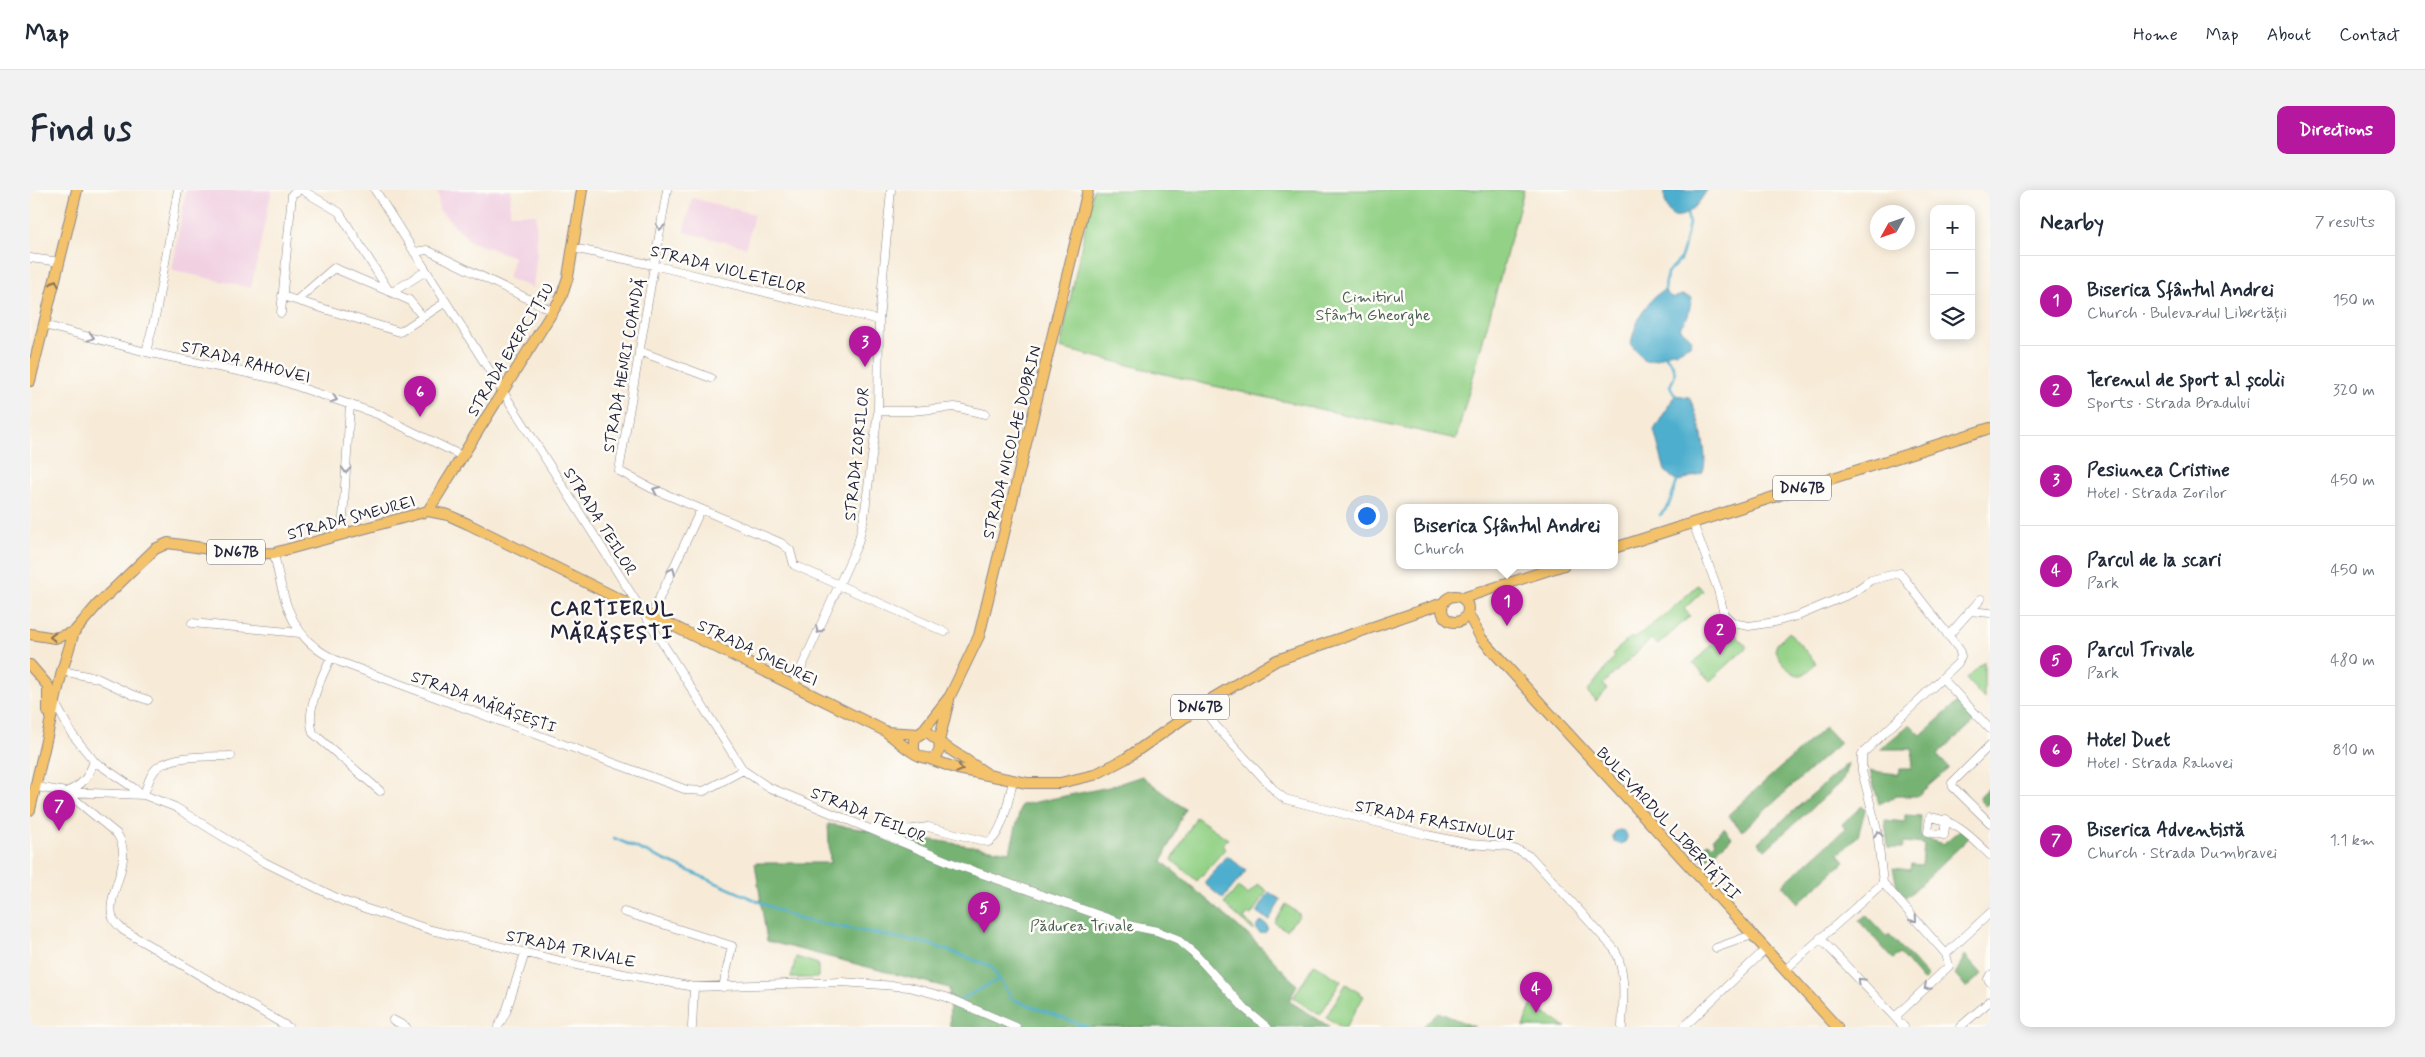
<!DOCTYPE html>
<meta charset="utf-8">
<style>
:root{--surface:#fff;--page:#f2f2f3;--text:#1f2937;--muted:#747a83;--line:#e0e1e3;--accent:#b5179e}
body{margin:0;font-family:Mynerve,sans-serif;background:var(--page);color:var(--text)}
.controls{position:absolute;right:15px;top:15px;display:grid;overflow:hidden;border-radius:10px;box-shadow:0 2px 12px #0003}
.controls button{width:45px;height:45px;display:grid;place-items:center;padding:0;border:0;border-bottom:1px solid var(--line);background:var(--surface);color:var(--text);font:25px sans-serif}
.compass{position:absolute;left:1840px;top:15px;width:45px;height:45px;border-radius:50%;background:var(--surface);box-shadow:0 2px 12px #0003;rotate:230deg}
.you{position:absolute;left:1336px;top:325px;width:18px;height:18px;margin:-12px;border:4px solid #fff;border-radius:50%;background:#1a73e8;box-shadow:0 0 0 8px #1a73e833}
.badge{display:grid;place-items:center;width:32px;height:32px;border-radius:50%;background:var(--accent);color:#fff;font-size:16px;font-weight:700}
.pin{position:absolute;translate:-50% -41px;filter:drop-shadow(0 1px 2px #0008)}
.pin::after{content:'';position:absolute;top:26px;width:18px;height:15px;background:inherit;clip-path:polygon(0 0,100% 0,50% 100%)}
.popup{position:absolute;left:1366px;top:314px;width:222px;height:65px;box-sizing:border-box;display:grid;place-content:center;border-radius:10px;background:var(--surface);filter:drop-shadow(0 1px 4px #0005);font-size:16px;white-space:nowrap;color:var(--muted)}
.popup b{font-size:19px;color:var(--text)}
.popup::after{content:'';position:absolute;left:50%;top:100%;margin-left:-10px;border:10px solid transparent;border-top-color:var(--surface)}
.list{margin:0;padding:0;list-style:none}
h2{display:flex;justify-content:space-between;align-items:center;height:65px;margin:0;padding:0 20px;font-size:21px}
h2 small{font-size:16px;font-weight:400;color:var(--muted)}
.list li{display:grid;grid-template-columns:32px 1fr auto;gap:15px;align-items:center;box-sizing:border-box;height:90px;padding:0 20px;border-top:1px solid var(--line)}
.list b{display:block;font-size:19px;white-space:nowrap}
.list p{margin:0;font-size:16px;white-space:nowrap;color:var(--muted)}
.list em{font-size:16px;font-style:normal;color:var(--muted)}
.icon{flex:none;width:28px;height:28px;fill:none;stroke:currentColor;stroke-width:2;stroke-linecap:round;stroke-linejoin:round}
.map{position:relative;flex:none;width:1960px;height:837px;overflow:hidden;border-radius:10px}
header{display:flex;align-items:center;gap:30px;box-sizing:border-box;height:70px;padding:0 25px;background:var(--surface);border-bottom:1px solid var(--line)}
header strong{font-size:24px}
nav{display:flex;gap:28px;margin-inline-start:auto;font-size:18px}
.intro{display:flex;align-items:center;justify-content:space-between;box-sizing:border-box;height:120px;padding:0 30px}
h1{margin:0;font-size:35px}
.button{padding:12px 22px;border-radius:10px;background:var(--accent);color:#fff;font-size:18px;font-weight:700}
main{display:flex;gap:30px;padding:0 30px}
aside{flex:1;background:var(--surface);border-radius:10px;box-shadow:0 2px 12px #0003}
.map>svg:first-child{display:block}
.built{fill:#f1d0e2}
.green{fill:#93d186;stroke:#5a7a60}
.forest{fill:#76b373;stroke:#4c6a57}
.water{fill:#4eaecd;stroke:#386884}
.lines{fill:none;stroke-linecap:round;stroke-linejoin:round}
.stream{stroke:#4eaecd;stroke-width:2.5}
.minor-casing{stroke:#8c868a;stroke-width:9}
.major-casing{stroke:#8c868a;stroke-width:12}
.minor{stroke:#fff;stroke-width:8}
.major{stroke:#f4c26a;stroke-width:10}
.oneway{stroke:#9c9ca7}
.oneway2{stroke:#8b7252}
.labels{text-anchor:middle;stroke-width:5;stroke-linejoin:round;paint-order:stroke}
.shield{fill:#fdfcf7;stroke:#646373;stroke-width:1}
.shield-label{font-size:15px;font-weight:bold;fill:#22223b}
.street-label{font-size:16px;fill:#22223b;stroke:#fdfcf7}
.park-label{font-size:16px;fill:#4a5f55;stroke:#fdfcf7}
.district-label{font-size:21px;font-weight:bold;letter-spacing:1px;fill:#22223b;stroke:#fdfcf7}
</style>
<header>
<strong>Map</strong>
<nav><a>Home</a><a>Map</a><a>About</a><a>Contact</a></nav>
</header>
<div class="intro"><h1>Find us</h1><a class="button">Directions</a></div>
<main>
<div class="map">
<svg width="1960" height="837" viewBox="0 0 1960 837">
<rect width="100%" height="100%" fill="#fdfcf7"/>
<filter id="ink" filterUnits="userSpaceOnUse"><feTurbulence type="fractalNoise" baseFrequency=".02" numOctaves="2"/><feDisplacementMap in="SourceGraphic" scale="10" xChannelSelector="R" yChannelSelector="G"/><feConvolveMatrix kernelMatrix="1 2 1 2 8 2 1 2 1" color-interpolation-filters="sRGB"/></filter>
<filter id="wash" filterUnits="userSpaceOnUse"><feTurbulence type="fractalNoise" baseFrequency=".0096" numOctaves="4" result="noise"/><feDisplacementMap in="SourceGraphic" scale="20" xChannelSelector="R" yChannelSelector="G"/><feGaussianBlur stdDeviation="1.12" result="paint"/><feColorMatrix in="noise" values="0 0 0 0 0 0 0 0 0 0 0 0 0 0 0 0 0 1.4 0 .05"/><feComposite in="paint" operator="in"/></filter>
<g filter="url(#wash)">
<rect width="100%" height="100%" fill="#f7ebd8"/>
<path class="built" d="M156 0H242L221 98 142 80Z
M408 0H481L480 24H506L507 62 503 98 478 88 484 67 440 51 409 20Z
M662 8 724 24 716 57 654 42Z"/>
<path class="green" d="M1063 0H1494L1426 249 1175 194 1030 158Z
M1668 395 1673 401 1654 419 1660 426 1628 455 1621 449 1573 494 1577 500 1566 511 1557 502 1584 468 1582 464 1601 447 1603 449 1637 423Z
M1700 438 1717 457 1680 491 1663 473Z
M1759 442 1786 473C1783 476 1778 482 1774 484 1763 490 1748 469 1745 460L1747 454Z
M1954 471V509L1936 489Z
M1166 627 1198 649 1192 655 1195 659 1167 691 1142 670Z
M1228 694 1237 701 1221 725 1218 724 1214 729 1223 737 1224 741 1194 714 1208 697 1218 705Z
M1256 714 1270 725 1256 740 1245 733Z
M766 767 788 774V788H761Z
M1284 774 1311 791 1290 825 1263 808Z
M1316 794 1334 806 1316 837H1311L1296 827Z
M1501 816H1502L1536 837H1493Z"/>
<path class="forest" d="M1930 510 1947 529 1907 565 1919 578 1887 606H1866L1849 614 1840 581 1869 584 1870 579H1881L1883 559H1850L1880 534 1891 545Z
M1795 537 1810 553 1712 641 1698 625Z
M1818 573 1813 590 1735 660 1728 652Z
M1112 586 1155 619 1132 671 1225 751 1267 795 1259 811 1300 837H920L919 798 737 751 725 673H800L798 634 980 662 991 615 1079 597Z
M1960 597V612L1955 616 1948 608Z
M1832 616 1835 620 1828 646 1809 664 1815 671 1768 713 1752 695 1815 639 1812 634Z
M1875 625 1891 626 1890 647 1913 654 1931 639 1939 648 1876 708 1867 696 1863 678 1880 680 1881 674 1892 675 1894 654 1873 652V658H1858L1855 630 1875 632Z
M1694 638 1702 648 1674 671 1667 662 1679 652 1682 656 1686 652 1683 648Z
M1836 725 1857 747 1859 744 1898 787 1893 791 1870 764 1863 769 1829 731Z
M1935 765 1952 784 1936 798 1925 785Z
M1408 822 1445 837H1392Z"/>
<path class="water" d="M1636 0H1677C1669 13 1659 29 1642 26 1637 18 1632 9 1636 0Z
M1635 100 1637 104 1643 108 1652 105 1662 108 1658 126 1650 137C1653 143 1659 144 1662 150L1660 155 1647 162 1643 161 1627 169 1615 171 1601 155C1604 135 1616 108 1635 100Z
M1645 205 1659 207C1667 222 1681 268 1672 283L1647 292 1635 281 1624 240Z
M1583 647a7 7 0 1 1 14 0a7 7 0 1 1-14 0Z
M1197 665 1216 681 1193 709 1174 693Z
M1239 702 1251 710 1239 730 1227 723Z
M1226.5 738a5.5 5.5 0 1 1 11 0a5.5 5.5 0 1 1-11 0Z"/>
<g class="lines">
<path class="stream" d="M1635 100 1637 83 1650 70 1654 58 1659 33 1657 24
M1635 166C1645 176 1648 182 1640 196L1645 205
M1630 325 1638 317 1647 292
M584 648 768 729 900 754 961 776 982 809 1057 837
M928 811 967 790"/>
</g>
</g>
<g filter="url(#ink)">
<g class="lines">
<defs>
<path id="minor" d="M272 0 309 22 359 101H364L396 81
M345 0 713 580 738 597 927 675 1097 735 1127 741 1147 749 1164 763 1215 819 1237 837
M637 0 589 281 621 298 751 353 760 360 764 375 915 442
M543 58 623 75 849 130
M384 62 397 60 523 121
M0 68 30 72
M252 106 370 142 416 112
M267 110 304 78 379 110 393 127
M251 123 262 4 270 0
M14 135 116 162 246 189 347 224 432 266
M609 161 681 188
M116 162 126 123 148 0
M848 221H882L925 217 955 224
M1663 333 1688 400 1694 424 1701 431 1708 434 1719 436 1745 432 1770 425 1822 403 1841 390 1870 383 1929 459 1931 466 1928 473 1832 564V581L1847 640 1853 693
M312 345 320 214
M244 363C251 397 257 436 286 458 293 464 302 468 310 472L657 600 674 601 713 580
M1939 421 1960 423
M621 426 671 319
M162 433 270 443
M1918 446 1951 409
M301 467C291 489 275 519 283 543L350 601
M32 481 67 488 103 505 118 510
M1912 488 1960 539
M763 496 828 353 834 328 848 221 849 130 861 0
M25 513 42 544 64 571 114 605C117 596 120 583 128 577 146 564 179 567 201 566
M1171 516 1186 536 1246 602 1255 609 1397 645 1440 654 1478 657 1490 661 1501 667 1585 760C1597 785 1593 810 1592 837
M1960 555 1922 593 1923 597 1960 633
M64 571C58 588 53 595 36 602L87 644C106 672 74 705 83 728 84 732 89 736 93 740L258 837
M7 597 36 602 114 605 145 617 234 672 313 711 401 740 551 776 664 797 812 792 879 797 916 807 986 837
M1916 629 1914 645 1898 642 1900 627C1927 631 1941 647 1960 665
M843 638 869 641 898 637 958 652C973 646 979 606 983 591
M1853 693 1916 764 1919 776 1865 827
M594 722 702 756 693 797
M1790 748 1874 837
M1686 758 1722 745
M1916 764 1960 723
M1755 780 1853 693
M1960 785 1958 789 1960 792
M363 830 376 837
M468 837 476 822 495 763
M662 837 664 797
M1654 837 1736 759
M1930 837 1960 811"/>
<path id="major" d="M0 191 47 0
M398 321 531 108 538 87 552 0
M1584 358 1960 238
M1412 419a13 13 0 1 1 26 0a13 13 0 1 1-26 0Z
M1433 408 1534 375
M1438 424 1451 448 1479 479 1807 837
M0 444 25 448 44 442
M0 475 18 496V522
M856 542 890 544
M891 543 920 506 949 446 1058 0
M909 551 919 510
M910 553 956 583
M900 569 928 579 997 593H1030L1064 585 1095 569 1183 508 1247 470 1413 413
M0 620 32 481 44 442 69 413 125 359 138 353 214 364 244 363 398 321 418 325 438 334 855 541C866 549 894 577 906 566 910 562 910 556 909 551L899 543H891L884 550V563"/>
</defs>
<use href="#minor" class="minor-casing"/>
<use href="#major" class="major-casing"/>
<use href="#minor" class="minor"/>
<use href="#major" class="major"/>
</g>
<defs><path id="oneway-chevron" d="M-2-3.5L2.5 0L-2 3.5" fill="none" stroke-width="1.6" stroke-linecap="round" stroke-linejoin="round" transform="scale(1.25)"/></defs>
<g class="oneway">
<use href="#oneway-chevron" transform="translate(630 37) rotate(100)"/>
<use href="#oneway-chevron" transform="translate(61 147) rotate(15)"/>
<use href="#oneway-chevron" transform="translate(304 209) rotate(18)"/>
<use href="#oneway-chevron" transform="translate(316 280) rotate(94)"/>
<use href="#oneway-chevron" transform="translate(626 300) rotate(-156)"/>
<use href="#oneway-chevron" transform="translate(642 381) rotate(-65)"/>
<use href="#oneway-chevron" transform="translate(789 440) rotate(115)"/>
<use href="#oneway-chevron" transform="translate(1848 644) rotate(-98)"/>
<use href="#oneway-chevron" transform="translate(1884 729) rotate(49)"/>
<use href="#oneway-chevron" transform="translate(1831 791) rotate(-134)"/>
<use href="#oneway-chevron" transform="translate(1897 797) rotate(138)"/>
</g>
<g class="oneway2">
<use href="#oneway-chevron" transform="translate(25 93) rotate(-76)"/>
<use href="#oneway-chevron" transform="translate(23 447) rotate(-180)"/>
<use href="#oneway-chevron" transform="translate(930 579) rotate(15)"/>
</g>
</g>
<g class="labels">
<g class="shield">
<rect x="1743" y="285.5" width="58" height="25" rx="4"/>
<rect x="177" y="349.5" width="58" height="25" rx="4"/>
<rect x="1141" y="504.5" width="58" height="25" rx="4"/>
</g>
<g class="shield-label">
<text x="1772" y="303">DN67B</text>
<text x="206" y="367">DN67B</text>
<text x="1170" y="522">DN67B</text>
</g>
<g class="street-label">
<text transform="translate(699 79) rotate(14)" y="6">STRADA VIOLETELOR</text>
<text transform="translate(480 159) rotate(-59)" y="6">STRADA EXERCIȚIU</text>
<text transform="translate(216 171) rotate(14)" y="6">STRADA RAHOVEI</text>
<text transform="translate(593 175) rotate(-80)" y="6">STRADA HENRI COANDĂ</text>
<text transform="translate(981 252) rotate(-76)" y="6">STRADA NICOLAE DOBRIN</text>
<text transform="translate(826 264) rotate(-84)" y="6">STRADA ZORILOR</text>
<text transform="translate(321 327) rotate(-15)" y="6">STRADA SMEUREI</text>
<text transform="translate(571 331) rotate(58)" y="6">STRADA TEILOR</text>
<text transform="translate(728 462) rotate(26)" y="6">STRADA SMEUREI</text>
<text transform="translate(454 511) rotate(20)" y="6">STRADA MĂRĂȘEȘTI</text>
<text transform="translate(839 624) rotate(22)" y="6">STRADA TEILOR</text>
<text transform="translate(1405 630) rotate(11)" y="6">STRADA FRASINULUI</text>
<text transform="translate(1639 633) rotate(47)" y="6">BULEVARDUL LIBERTĂȚII</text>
<text transform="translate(541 758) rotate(12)" y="6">STRADA TRIVALE</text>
</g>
<g class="park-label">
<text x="1343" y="112">Cimitirul<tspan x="1343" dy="18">Sfântu Gheorghe</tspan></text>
<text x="1052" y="741">Pădurea Trivale</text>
</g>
<g class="district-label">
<text x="582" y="425">CARTIERUL<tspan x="582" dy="24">MĂRĂȘEȘTI</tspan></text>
</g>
</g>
</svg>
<div class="controls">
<button>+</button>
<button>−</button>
<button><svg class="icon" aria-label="layers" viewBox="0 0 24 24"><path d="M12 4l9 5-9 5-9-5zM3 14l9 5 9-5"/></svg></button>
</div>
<svg class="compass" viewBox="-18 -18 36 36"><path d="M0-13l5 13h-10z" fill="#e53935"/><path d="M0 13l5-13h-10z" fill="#747a83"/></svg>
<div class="you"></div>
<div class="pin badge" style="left:1477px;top:436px">1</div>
<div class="popup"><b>Biserica Sfântul Andrei</b>Church</div>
<div class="pin badge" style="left:1690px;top:465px">2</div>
<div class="pin badge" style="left:835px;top:177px">3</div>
<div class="pin badge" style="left:1506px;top:823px">4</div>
<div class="pin badge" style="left:954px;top:743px">5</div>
<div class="pin badge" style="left:390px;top:227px">6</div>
<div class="pin badge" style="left:29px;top:641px">7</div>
</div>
<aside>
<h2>Nearby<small>7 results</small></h2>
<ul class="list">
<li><span class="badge">1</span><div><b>Biserica Sfântul Andrei</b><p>Church · Bulevardul Libertății</p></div><em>150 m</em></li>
<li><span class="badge">2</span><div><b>Terenul de sport al școlii</b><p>Sports · Strada Bradului</p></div><em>320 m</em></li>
<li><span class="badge">3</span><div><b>Pesiunea Cristine</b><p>Hotel · Strada Zorilor</p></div><em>450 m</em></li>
<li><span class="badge">4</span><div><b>Parcul de la scari</b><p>Park</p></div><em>450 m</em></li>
<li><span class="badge">5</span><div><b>Parcul Trivale</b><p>Park</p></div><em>480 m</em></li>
<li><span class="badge">6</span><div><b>Hotel Duet</b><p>Hotel · Strada Rahovei</p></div><em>810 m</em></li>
<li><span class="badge">7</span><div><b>Biserica Adventistă</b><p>Church · Strada Dumbravei</p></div><em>1.1 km</em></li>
</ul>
</aside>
</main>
